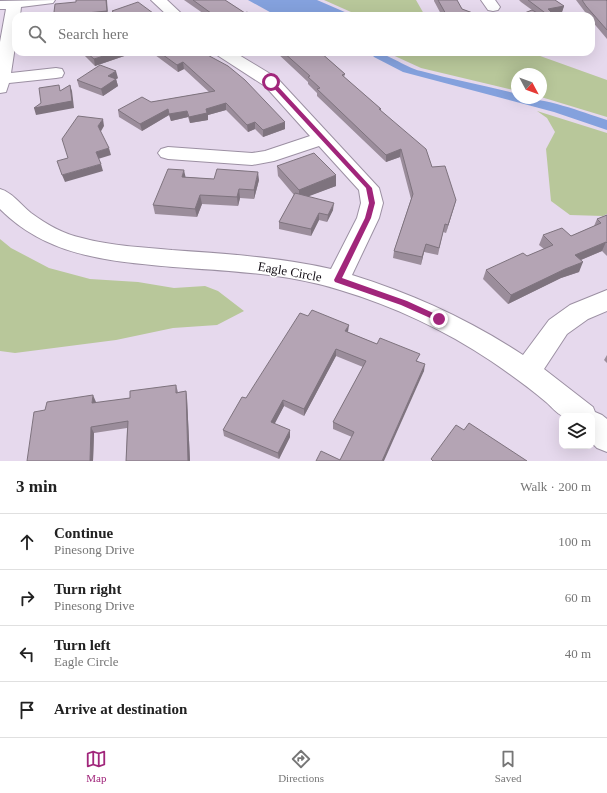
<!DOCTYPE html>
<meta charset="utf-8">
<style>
:root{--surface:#fff;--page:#f6f6f6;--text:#222;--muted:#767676;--line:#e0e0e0;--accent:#a1267b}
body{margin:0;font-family:Georgia,serif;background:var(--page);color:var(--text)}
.controls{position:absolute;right:12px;bottom:12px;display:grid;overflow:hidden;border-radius:8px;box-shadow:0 4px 16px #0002}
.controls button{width:36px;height:36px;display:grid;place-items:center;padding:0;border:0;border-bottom:1px solid var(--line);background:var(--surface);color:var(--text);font:20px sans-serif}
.compass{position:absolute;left:511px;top:68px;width:36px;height:36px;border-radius:50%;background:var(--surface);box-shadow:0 4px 16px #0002;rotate:131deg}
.stop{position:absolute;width:12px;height:12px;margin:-9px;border:3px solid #a1267b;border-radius:50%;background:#fff}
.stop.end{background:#a1267b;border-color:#fff;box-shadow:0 1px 4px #0008}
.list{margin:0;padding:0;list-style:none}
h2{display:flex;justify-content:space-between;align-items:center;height:52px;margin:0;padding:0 16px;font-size:17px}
h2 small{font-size:13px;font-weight:400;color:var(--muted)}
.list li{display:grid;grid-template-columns:26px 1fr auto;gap:12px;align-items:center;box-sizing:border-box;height:56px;padding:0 16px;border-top:1px solid var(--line)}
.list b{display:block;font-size:15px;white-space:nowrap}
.list p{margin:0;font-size:13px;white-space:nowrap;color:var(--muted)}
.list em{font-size:13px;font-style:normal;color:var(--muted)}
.icon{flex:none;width:22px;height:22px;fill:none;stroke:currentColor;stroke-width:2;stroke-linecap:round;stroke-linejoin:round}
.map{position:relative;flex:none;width:607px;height:461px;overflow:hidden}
.search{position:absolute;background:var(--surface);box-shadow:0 4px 16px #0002;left:12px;right:12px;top:12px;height:44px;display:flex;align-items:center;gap:10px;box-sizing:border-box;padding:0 14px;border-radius:12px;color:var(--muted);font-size:15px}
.sheet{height:276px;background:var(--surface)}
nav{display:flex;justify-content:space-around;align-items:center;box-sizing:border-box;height:56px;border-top:1px solid var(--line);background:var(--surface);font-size:11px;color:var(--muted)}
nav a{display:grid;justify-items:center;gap:2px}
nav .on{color:var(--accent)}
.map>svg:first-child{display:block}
.green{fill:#b8c79a}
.water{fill:#84a1dd}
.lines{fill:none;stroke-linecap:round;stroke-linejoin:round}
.minor-casing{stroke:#9c90a3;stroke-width:2}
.minor{fill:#fff;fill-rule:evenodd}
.wall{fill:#9b8d9b}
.shaded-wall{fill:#7e737e}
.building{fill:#b4a4b4;stroke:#7e737e}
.route{fill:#a1267b}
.labels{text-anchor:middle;stroke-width:3;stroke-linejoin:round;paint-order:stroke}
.street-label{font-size:13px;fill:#130e15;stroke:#fff}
</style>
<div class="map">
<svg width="607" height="461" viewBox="0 0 607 461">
<rect width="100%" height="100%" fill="#e6d9ed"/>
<path class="green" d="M324 0H416L424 14 430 16H360Z
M386 52H529L607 80V117L541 97V74H517V91L421 68Z
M537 111 607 133V214L603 216 570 215 551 201 546 149 555 132 547 118Z
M0 239 11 248 49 268 90 279 138 282 174 288 205 286 218 291 244 311 217 325 173 328 116 340 15 353 0 351Z"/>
<path class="water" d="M248 0H317L354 16H277Z
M370 52C388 52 403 67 421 71 453 80 485 85 517 94V98C547 98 579 111 607 120V130L554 112 403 72 374 57Z"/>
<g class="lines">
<defs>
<path id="minor" d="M55 0 53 3 21 7 20 16H16V40L11 73 56 68 62 69 64 73 62 77 56 78 9 83 6 92 0 93V42L6 9H0V1Z
M151 0H167L184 16H168Z
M481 0H495L500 7 498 10 493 11 488 10Z
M215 52H234L277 78 379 188 383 203 379 218 352 275C413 294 470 320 523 355L549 320 570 305 607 290V311L588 319 567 334 544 369 593 407 595 412 602 415 607 419V452L597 448 592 443V416C585 416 569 418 563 416 557 414 550 405 546 402 528 387 510 374 491 361 445 330 393 306 340 290 286 273 229 271 173 267 109 261 48 257 0 209V189C12 192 21 205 31 213 46 224 63 234 82 238 111 246 142 247 172 250 226 254 279 257 331 269L357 218 361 203 359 190 319 146 274 161 252 165 168 159 161 157 158 153 161 149 168 147 252 153 265 151 310 136 265 86 217 55Z"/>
</defs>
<use href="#minor" class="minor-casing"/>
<use href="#minor" class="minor"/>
</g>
<path class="wall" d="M184 0H225L245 13 253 16H207Z
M434 0H457L462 9 481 16H442L434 1Z
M519 0H555L564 6 562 12 550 14V16H517L532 10 521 2Z
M576 0H606L607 1V39L591 20V16H588Z
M112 11 157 16H113Z
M83 52H136L95 66 83 54Z
M151 52H202L285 122V129L263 137 255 129 248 132 226 110 208 115V120L190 123 188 117 171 121 169 115 142 131 119 117 118 110 151 102 209 92 184 69 178 72Z
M262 52H320L345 74 344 77 381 109V111L432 167 456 200 446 233 443 232 438 255 424 252 421 265 393 258 394 251 411 199 400 157 386 162 317 96V93L308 84V82L276 52 269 56Z
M118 78 116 79 118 86 103 96 79 87 77 80Z
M277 166 336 186 308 196 333 210 327 222 319 220 311 236 279 229V222L294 195 278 176Z
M186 177 214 179 259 180 254 199 240 198 238 206 202 204 197 217 155 214 153 205Z
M607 215V256L602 251 581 260 579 272 561 278 508 304 483 279 486 270 527 256 544 249 539 245 543 235 571 236 594 226 597 219Z
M348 332 418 361 424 371 340 460 352 437 333 429V422L363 367 336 356 304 416 284 406 274 424 290 437 279 459 224 436 223 430 246 398Z
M607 355V363L604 360Z
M176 385 178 392 186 391 187 398 190 461H126L127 428 94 433 93 461H27L96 402V403L130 398Z"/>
<path class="shaded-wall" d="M106 0H107L108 16H76V14Z
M564 6 562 12 550 14V16H548V9Z
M116 52H136L95 66 94 59Z
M269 52H276L269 56Z
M183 62 184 69 178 72 177 65Z
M116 71 118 78 110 83 108 76Z
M116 79 118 86 103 96 101 89Z
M70 85 72 91 74 108 36 115 34 108Z
M226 103V110L208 115V120L190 123 189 117 206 109Z
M168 109 169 115 142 131 140 124Z
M187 111 188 117 171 121 169 114Z
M103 119 104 126 100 133 98 126Z
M255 122V129L248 132 247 125Z
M285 122V129L263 137V130Z
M109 148 111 155 98 159 96 152Z
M401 149 400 157 386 162V155Z
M101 164 103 171 65 182 62 175Z
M184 170 186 179 182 177Z
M258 172 259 180 254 199V190Z
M336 175V186L299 200V190Z
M239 189 240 198 238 206 237 197Z
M200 195 202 204 197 217 195 209Z
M456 200 454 207 446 233 448 225Z
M334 203 333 210 327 222 328 215Z
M319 213V220L311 236V229Z
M606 242 602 251 571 264 575 255Z
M426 244 424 252 421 265 422 257Z
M583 262 579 272 561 278 508 304 511 295 565 269Z
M349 325 348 332 345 331Z
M336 349V356L304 416V409Z
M425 364 424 371 384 461H382Z
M186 391 187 398 190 461H188Z
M93 395 96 402 95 410 92 403Z
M283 400 284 406 272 429 271 422Z
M91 427 94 433 93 461H90Z
M290 430V437L279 459 278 453Z"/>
<path class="building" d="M76 0H106L107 11 76 14V16H52L54 12 55 4 76 2Z
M193 0H225L245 13 247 12 253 16H215Z
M438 0H457L462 9 481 16H447Z
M528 0H555L564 6 548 9 551 12 548 15Z
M582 0H606L607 1V30L586 6Z
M138 2 157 16H118L112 11Z
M532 10 543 16H517Z
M86 52H116L94 59Z
M159 52H202L228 66 245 80 285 122 263 130 255 122 247 125 226 103 206 109 207 113 189 117 187 111 169 114 168 109 140 124 118 110 142 97 151 102 215 91 183 62 177 65Z
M283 52H320L345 74 342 75 381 109H379L426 149 432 167 445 166 456 200 448 225 445 224 439 248 426 244 422 257 394 251 413 194 401 149 386 155 317 89 320 88 308 77 310 76Z
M100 65 116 71 108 76 116 79 101 89 77 80Z
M59 85 60 91 70 85 72 101 34 108 41 103 39 88Z
M78 116 103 119 98 126 109 148 96 152 101 164 62 175 57 161 68 158 62 139Z
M314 153 336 175 299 190 277 166Z
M168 169 184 170 182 177 214 179 217 169 258 172 254 190 239 189 237 197 200 195 195 209 153 205Z
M295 193 334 203 328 215 319 213 311 229 279 222Z
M607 215V243L606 242 575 255 583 262 565 269 511 295 486 270 523 253 527 256 553 245 543 235 562 228 571 236 601 223 597 219Z
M312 310 349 325 345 331 377 344 380 338 420 354 416 361 425 364 382 461H316L321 451 340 460 354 432 333 422 366 361 336 349 304 409 283 400 271 422 290 430 278 453 223 430 242 397 246 398 300 313 308 316Z
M176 385V393L186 391 188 461H126L128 421 91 427 90 461H27L34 412 45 410 47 402 93 395 92 403 130 398V391Z
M469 423 527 461H433L431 459 456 425 464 430Z"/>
<path class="route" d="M269 81H273L372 188 375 203 371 218 342 278 407 301 442 317V321H437L401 305 335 282 334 280 365 218 369 203 366 188 269 83Z"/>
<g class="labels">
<g class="street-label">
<text transform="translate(290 271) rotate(10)" y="5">Eagle Circle</text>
</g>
</g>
</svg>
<div class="controls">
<button><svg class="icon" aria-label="layers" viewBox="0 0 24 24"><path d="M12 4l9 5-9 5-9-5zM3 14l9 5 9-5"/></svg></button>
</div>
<svg class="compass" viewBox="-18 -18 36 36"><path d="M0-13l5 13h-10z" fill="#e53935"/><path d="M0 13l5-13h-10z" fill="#767676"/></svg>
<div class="stop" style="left:271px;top:82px"></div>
<div class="stop end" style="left:439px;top:319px"></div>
<div class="search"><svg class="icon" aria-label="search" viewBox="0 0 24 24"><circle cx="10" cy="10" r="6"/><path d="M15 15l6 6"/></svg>Search here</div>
</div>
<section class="sheet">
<h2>3 min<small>Walk · 200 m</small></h2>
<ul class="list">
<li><svg class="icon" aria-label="ahead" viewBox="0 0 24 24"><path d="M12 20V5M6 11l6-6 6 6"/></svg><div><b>Continue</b><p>Pinesong Drive</p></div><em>100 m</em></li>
<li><svg class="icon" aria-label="right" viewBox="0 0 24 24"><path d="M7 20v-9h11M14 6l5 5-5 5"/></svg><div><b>Turn right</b><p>Pinesong Drive</p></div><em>60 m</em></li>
<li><svg class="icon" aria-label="left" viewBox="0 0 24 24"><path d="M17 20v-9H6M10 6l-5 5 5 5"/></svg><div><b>Turn left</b><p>Eagle Circle</p></div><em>40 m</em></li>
<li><svg class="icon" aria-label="arrive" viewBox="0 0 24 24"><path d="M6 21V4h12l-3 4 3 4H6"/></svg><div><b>Arrive at destination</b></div></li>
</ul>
</section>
<nav>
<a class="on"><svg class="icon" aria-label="map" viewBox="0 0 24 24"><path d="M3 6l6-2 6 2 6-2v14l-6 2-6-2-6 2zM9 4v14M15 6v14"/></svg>Map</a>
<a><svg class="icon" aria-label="directions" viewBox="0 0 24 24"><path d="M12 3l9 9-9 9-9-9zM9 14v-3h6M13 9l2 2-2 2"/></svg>Directions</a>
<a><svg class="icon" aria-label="saved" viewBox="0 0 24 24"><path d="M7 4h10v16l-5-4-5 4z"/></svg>Saved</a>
</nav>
